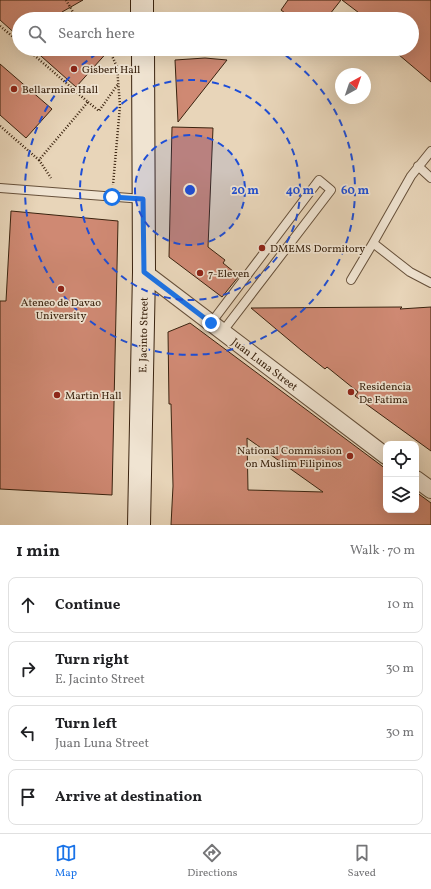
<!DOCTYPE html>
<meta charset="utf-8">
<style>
:root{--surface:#fff;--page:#f2f2f2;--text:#202124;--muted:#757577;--line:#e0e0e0;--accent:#1a73e8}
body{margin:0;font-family:Vollkorn,serif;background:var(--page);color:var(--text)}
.controls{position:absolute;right:12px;bottom:12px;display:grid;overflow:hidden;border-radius:8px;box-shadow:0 4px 16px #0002}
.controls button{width:36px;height:36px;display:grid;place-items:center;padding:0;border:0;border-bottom:1px solid var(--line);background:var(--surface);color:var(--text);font:20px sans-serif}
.compass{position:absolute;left:335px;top:68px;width:36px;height:36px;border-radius:50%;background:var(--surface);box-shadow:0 4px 16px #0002;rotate:40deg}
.stop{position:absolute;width:12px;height:12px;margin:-9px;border:3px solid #1a73e8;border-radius:50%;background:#fff}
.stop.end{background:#1a73e8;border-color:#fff;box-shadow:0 1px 4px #0008}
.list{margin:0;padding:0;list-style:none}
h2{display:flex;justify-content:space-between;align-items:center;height:52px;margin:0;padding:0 16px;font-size:17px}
h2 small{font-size:13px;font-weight:400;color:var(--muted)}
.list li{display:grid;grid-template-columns:26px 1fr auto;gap:12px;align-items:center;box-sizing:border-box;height:56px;margin:0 8px 8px;padding:0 8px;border:1px solid var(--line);border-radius:8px}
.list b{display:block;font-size:15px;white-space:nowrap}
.list p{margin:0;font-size:13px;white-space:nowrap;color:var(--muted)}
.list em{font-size:13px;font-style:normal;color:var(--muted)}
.icon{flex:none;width:22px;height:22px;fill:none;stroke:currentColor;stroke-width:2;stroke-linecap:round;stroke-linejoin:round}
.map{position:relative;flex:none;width:431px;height:525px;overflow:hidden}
.search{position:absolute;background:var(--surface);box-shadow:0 4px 16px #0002;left:12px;right:12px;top:12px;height:44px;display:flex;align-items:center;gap:10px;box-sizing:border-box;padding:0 14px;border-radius:22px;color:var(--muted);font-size:15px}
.sheet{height:308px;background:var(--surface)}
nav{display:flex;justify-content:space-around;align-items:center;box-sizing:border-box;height:56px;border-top:1px solid var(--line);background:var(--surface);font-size:11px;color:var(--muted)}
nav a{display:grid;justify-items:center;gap:2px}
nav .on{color:var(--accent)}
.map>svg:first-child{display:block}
.building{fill:#cf8973;stroke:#3a230f;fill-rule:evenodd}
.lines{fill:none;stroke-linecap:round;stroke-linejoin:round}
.lane-casing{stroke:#66503a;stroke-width:10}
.street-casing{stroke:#66503a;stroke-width:18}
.secondary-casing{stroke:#3a230f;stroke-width:24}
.path{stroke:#3a230f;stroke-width:2.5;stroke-dasharray:1 2;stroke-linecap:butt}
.lane{stroke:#f0e4d2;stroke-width:8}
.street{stroke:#f0e4d2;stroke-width:16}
.secondary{stroke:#f0e4d2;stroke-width:22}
.route{stroke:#1a73e8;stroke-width:5}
.ring{fill:none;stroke:#1d4ed8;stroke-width:2;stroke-dasharray:7 5}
.poi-dot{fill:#8f2418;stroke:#f0e4d2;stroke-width:1.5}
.labels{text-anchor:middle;stroke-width:3.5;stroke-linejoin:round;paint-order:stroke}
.poi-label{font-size:11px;fill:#3a230f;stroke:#f0e4d2;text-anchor:start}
.street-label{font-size:11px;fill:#3a230f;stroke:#f0e4d2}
.centre{fill:#1d4ed8;stroke:#f0e4d2;stroke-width:2}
.ring-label{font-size:12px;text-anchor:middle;font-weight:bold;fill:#1d4ed8;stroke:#f0e4d2;stroke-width:3.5;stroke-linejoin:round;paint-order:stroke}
</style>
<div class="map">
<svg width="431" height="525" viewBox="0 0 431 525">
<rect width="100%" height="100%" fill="#e8d5b9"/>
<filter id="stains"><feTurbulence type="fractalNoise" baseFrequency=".005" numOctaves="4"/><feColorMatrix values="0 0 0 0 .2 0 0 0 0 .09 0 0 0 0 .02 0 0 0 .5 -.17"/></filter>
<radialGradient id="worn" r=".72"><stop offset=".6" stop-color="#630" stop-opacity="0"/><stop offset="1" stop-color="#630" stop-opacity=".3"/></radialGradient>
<path class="building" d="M0 0H83L62 12 71 19H19V37L0 20Z
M288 0H341L326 19H293L281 10Z
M342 0H431V82L392 49H412V19H367Z
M33 49H110L76 87Z
M205 58 227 60 178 122 175 60Z
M0 64 52 109 26 138 0 115Z
M172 127 213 128 208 247 225 260 223 263 239 276 222 297 169 257Z
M11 211 118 221 112 495 0 489V301H6Z
M402 307 400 309 431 307V451L355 396 358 392 327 367 325 369 301 350 251 308Z
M190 323 386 469V510H416V492L431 503V525H171L173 486 171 404H169L168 332ZM247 438 323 492 248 490Z"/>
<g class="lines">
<defs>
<path id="lane" d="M431 151 411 176 373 243 410 272 431 283
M418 166 431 178
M0 188 143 199
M351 280 373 243
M211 323 319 180 331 190 223 331"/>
<path id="street" d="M144 272 386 456
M416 479 431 490"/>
<path id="secondary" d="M142 0V19
M139 525 144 272 143 49"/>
</defs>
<use href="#lane" class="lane-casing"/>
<use href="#street" class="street-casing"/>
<use href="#secondary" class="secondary-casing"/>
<path class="path" d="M66 0 77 19
M89 19 93 16 95 19
M0 26 19 42
M109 49 117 67 120 106 113 185
M88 102 99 111 118 84
M0 126 39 160 88 102 27 49
M39 160 51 178"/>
<use href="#lane" class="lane"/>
<use href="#street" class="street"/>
<use href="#secondary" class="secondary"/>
</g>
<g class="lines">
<path class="route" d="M112 197 143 199 144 272 211 323"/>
</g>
<circle cx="190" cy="190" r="55" fill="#1d4ed8" fill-opacity=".12"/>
<g class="ring">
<circle cx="190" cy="190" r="55"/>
<circle cx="190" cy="190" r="110"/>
<path d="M276 49A165 165 0 1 1 104 49"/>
</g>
<g class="poi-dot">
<circle cx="74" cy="69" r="4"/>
<circle cx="14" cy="89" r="4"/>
<circle cx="262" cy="248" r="4"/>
<circle cx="200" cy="273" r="4"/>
<circle cx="61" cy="289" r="4"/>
<circle cx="351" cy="392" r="4"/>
<circle cx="57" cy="395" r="4"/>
<circle cx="350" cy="456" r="4"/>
</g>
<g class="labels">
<g class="poi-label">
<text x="82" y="73">Gisbert Hall</text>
<text x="22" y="93">Bellarmine Hall</text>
<text x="270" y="252">DMEMS Dormitory</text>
<text x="208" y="277">7-Eleven</text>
<text x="61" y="306" text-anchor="middle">Ateneo de Davao<tspan x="61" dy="13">University</tspan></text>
<text x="359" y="390">Residencia<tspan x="359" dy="13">De Fatima</tspan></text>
<text x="65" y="399">Martin Hall</text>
<text x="342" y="454" text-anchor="end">National Commission<tspan x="342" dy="13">on Muslim Filipinos</tspan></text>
</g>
<g class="street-label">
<text transform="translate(143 335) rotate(-89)" y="4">E. Jacinto Street</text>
<text transform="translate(265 364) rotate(37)" y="4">Juan Luna Street</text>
</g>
</g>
<circle cx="190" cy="190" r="6" class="centre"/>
<g class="ring-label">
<text x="245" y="194">20 m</text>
<text x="300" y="194">40 m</text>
<text x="355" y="194">60 m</text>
</g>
<rect width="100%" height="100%" filter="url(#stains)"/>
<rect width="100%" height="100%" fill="url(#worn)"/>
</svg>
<div class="controls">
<button><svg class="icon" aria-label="locate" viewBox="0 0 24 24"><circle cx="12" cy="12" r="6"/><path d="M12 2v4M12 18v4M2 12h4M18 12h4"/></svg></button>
<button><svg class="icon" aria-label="layers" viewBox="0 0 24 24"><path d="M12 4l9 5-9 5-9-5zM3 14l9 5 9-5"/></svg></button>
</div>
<svg class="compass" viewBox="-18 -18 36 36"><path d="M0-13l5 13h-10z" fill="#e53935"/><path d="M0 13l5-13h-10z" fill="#757577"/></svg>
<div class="stop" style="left:112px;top:197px"></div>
<div class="stop end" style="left:211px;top:323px"></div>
<div class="search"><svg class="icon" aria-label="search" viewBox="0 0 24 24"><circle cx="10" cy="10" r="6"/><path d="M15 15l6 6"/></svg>Search here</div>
</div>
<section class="sheet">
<h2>1 min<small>Walk · 70 m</small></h2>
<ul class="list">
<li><svg class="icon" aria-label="ahead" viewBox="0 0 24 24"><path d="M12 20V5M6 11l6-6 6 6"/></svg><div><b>Continue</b></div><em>10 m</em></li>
<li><svg class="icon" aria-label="right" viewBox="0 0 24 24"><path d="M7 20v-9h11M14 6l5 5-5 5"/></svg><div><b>Turn right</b><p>E. Jacinto Street</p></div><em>30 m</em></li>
<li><svg class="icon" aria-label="left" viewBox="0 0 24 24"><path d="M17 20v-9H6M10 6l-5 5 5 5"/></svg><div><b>Turn left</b><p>Juan Luna Street</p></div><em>30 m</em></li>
<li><svg class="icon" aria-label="arrive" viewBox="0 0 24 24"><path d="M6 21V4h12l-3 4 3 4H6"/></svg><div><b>Arrive at destination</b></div></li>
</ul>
</section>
<nav>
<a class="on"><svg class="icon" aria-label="map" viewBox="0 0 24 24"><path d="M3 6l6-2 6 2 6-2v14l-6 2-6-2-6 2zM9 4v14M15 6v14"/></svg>Map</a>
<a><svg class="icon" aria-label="directions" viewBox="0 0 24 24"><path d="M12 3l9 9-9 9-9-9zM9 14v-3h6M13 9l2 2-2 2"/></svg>Directions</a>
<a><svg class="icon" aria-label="saved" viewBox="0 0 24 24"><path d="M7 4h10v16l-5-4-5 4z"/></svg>Saved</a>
</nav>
